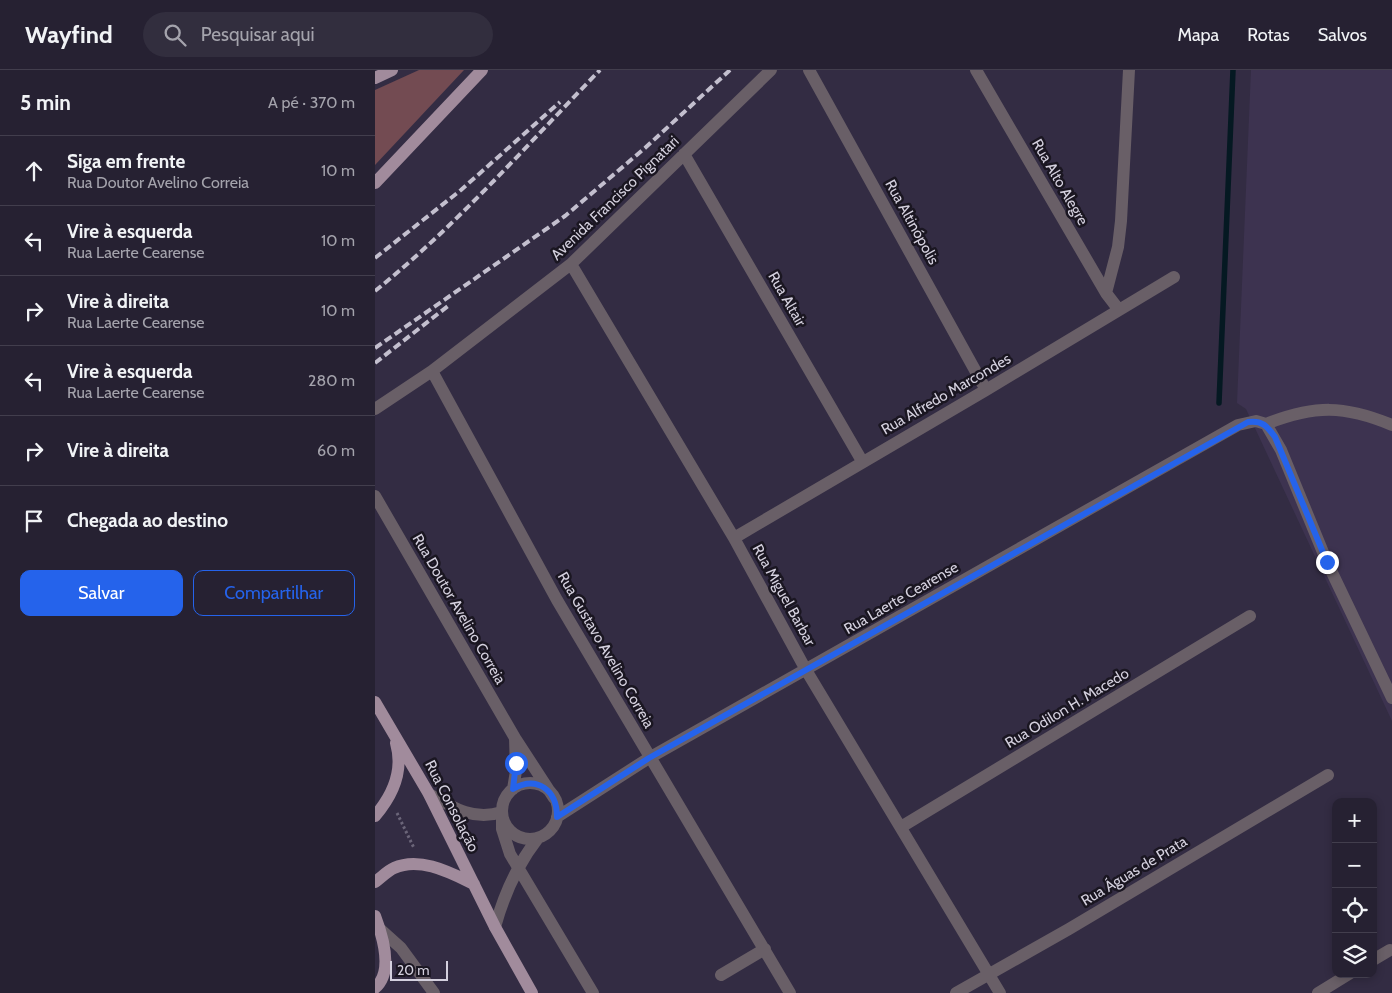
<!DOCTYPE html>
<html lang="pt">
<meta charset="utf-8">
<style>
:root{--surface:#262132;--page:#322e3e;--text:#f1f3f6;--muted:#a4a3ac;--line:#423e4d;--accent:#2563eb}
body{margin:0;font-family:Cabin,sans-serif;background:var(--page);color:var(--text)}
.controls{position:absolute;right:15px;bottom:15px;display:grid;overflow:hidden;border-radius:10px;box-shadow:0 2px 8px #0003}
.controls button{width:45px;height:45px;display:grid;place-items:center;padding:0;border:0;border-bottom:1px solid var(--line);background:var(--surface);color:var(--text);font:25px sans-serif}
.scale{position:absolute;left:15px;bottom:12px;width:58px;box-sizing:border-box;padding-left:5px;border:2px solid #d4d0de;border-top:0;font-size:14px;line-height:18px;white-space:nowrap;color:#d4d0de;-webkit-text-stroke:4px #1a1621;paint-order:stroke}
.stop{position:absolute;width:15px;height:15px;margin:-11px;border:4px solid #2563eb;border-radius:50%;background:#fff}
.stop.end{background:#2563eb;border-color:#fff;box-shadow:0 1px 5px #0008}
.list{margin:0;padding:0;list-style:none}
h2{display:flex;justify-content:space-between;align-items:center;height:65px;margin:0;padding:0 20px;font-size:21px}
h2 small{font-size:16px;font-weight:400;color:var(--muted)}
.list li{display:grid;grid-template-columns:32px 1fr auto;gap:15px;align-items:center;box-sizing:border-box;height:70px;padding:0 20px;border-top:1px solid var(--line)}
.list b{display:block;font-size:19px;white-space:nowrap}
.list p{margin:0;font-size:16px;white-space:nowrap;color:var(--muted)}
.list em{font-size:16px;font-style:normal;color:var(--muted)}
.actions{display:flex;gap:10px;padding:15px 20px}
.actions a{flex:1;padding:11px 0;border:1px solid var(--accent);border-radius:10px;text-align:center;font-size:18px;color:var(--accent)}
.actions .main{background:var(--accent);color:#fff}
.icon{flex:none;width:28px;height:28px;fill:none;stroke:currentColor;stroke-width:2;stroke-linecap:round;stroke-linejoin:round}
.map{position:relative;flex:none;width:1017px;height:923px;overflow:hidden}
header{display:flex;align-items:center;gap:30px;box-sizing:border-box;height:70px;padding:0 25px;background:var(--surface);border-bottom:1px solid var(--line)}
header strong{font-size:24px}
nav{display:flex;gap:28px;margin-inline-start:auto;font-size:18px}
.search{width:350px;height:45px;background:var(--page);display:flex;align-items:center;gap:12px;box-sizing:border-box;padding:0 18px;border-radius:28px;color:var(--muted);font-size:19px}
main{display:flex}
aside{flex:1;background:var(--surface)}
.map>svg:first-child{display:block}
.built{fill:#3d3350}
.green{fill:#734b52}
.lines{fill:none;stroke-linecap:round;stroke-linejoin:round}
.stream{stroke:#051922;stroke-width:5.5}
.path{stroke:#6b6579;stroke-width:3;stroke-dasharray:2.5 2.5;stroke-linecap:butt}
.minor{stroke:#695f67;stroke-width:12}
.major{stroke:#a18b9c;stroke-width:12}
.rail{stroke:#c3bfce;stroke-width:4;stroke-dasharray:8 4;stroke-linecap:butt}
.route{stroke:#2563eb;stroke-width:6}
.labels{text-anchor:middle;stroke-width:5;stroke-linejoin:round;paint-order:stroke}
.street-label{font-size:15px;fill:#d4d0de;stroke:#1a1621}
</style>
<header>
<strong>Wayfind</strong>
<div class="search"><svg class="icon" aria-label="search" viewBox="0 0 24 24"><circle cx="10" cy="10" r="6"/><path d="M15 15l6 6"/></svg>Pesquisar aqui</div>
<nav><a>Mapa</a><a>Rotas</a><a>Salvos</a></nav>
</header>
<main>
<aside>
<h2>5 min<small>A pé · 370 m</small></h2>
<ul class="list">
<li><svg class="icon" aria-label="ahead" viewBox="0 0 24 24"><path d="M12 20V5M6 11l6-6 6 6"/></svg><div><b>Siga em frente</b><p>Rua Doutor Avelino Correia</p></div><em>10 m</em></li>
<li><svg class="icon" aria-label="left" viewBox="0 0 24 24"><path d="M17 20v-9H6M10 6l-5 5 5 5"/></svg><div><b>Vire à esquerda</b><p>Rua Laerte Cearense</p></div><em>10 m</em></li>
<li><svg class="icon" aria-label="right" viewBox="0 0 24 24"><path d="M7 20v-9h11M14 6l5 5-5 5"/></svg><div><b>Vire à direita</b><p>Rua Laerte Cearense</p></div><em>10 m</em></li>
<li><svg class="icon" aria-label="left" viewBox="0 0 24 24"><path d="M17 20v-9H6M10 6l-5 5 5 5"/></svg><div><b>Vire à esquerda</b><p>Rua Laerte Cearense</p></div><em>280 m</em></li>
<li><svg class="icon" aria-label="right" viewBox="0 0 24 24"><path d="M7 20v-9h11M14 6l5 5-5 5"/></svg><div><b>Vire à direita</b></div><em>60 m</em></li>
<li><svg class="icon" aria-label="arrive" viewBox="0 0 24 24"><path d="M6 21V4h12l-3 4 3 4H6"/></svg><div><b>Chegada ao destino</b></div></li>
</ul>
<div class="actions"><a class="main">Salvar</a><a>Compartilhar</a></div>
</aside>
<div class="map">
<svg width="1017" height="923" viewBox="0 0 1017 923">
<rect width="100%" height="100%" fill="#332c43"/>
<path class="built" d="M876 0H1017V651L871 339 862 333Z"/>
<path class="green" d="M44 0H89L0 95V20Z"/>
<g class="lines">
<path class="stream" d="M844 333 858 0"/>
<path class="path" d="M22 743 39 778"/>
<path class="minor" d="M434 0 611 320
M601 0 731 223 744 240
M309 84 487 391
M196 194 359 468 431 600 625 923
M731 223 743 177 746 151 754 0
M57 301 182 530 415 923
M0 339 57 301 196 194 396 0
M891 354 906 380 952 492 1017 628
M891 354C940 335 969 335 1017 355
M0 426 140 668 179 728
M359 468 611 320 799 207
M127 741a28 28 0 1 1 56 0a28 28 0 1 1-56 0Z
M138 719 141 701 140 668
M54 724C78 738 99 751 127 742
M127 745V759L135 784 218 923
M182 747 274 688 863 355 881 351 891 354
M526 757 875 546
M120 857C129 824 142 795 163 768
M6 860 26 878 59 923
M998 890 1015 880
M346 905 390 879
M581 923 694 859 953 705
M943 923 974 904"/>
<path class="major" d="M0 8 17 0
M0 113 107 0
M0 632 54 724 120 857 157 923
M0 746C18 725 29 701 21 673
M0 812C6 808 12 801 19 798 45 786 76 803 99 814
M0 846C8 867 19 902 0 918"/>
<path class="rail" d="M0 188 86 120 185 32
M0 221C82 155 152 75 225 0
M0 278 190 146 270 78 355 0
M0 293 73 236"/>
</g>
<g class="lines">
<path class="route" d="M141 693 138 719C162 705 182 720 182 747L274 688 873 352C887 350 892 356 900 367L952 492"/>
</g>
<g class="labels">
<g class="street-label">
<text transform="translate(685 112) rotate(60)" y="5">Rua Alto Alegre</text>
<text transform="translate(240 128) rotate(-44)" y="5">Avenida Francisco Pignatari</text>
<text transform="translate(537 152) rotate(61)" y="5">Rua Altinópolis</text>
<text transform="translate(412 229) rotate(60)" y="5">Rua Altair</text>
<text transform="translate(571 324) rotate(-30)" y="5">Rua Alfredo Marcondes</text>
<text transform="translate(409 525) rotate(61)" y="5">Rua Miguel Barbar</text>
<text transform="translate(526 528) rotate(-30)" y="5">Rua Laerte Cearense</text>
<text transform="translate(84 539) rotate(60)" y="5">Rua Doutor Avelino Correia</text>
<text transform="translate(231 580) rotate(60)" y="5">Rua Gustavo Avelino Correia</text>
<text transform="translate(692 638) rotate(-31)" y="5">Rua Odilon H. Macedo</text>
<text transform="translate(77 736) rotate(63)" y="5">Rua Consolação</text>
<text transform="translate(759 801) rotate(-31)" y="5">Rua Águas de Prata</text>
</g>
</g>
</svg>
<div class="controls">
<button>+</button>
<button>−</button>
<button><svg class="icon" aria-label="locate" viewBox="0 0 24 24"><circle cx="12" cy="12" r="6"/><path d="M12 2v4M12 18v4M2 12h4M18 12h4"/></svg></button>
<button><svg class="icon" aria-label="layers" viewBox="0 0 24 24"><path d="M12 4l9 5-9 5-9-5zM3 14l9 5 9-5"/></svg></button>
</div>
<div class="scale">20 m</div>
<div class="stop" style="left:141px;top:693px"></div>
<div class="stop end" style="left:952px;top:492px"></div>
</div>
</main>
